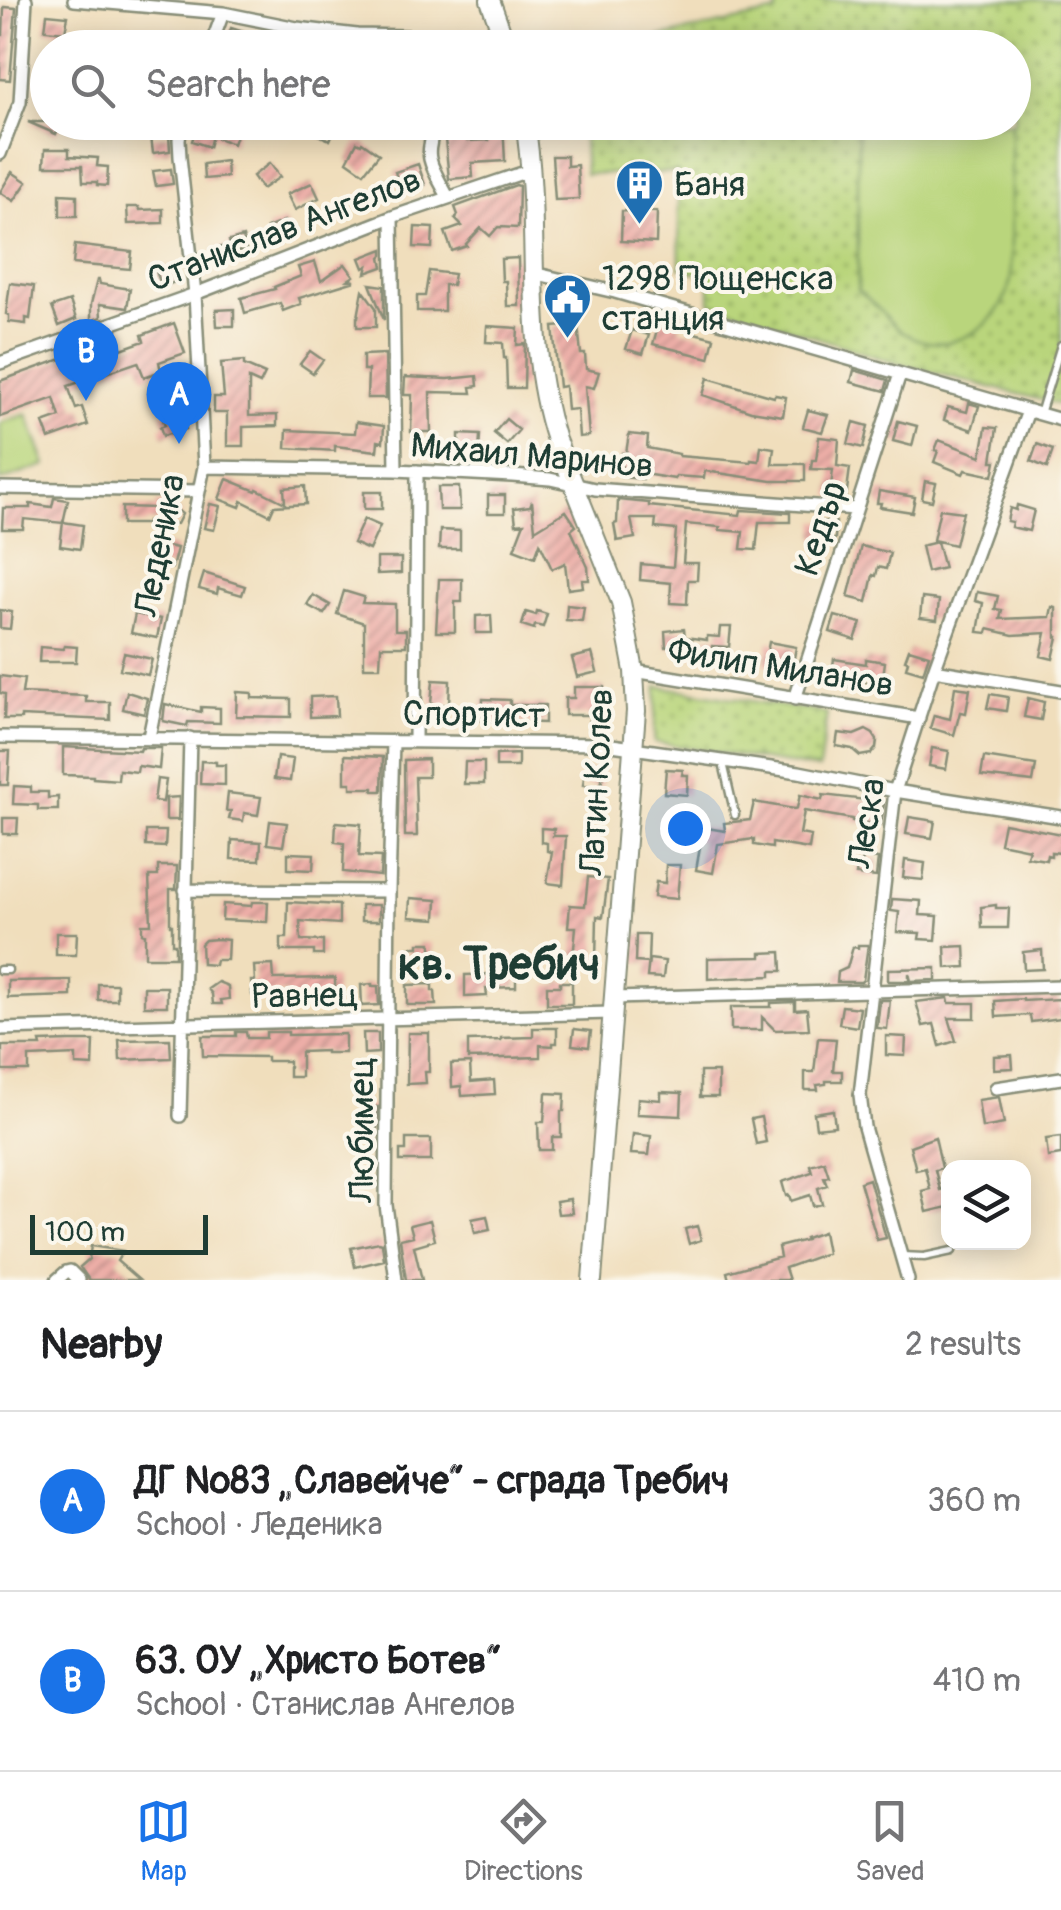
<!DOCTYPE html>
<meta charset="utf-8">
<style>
:root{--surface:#fff;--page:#f6f6f6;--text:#202124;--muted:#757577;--line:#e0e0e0;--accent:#1a73e8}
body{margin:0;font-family:Pangolin,sans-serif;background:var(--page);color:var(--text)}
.controls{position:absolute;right:30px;bottom:30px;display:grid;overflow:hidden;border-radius:20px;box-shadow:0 5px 25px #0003}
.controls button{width:90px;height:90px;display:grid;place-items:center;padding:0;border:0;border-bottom:2px solid var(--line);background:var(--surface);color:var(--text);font:50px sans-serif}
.scale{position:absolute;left:30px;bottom:25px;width:178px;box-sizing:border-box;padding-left:10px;border:5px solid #1f3d34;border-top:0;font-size:28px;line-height:35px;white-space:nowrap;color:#1f3d34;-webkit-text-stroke:8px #fbf7ec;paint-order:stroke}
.you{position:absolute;left:685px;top:828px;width:35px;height:35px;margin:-25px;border:8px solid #fff;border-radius:50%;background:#1a73e8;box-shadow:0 0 0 15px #1a73e833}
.badge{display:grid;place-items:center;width:65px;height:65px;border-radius:50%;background:var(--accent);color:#fff;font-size:32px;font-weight:700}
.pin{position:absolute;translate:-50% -82px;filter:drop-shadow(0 2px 5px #0008)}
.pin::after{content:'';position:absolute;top:52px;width:35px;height:30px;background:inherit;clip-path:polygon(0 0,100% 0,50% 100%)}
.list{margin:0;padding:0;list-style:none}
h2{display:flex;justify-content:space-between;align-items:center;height:130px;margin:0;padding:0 40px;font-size:42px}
h2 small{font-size:32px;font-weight:400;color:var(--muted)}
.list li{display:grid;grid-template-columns:65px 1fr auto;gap:30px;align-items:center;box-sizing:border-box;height:180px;padding:0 40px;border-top:2px solid var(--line)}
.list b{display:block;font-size:38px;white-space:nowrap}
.list p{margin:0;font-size:32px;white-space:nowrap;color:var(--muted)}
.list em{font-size:32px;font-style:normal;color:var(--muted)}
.icon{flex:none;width:55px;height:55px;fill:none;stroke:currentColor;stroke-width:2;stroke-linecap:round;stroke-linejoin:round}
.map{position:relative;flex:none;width:1061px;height:1280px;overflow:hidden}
.search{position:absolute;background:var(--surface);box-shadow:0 5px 25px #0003;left:30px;right:30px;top:30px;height:110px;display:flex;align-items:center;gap:25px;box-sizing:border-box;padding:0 35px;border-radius:55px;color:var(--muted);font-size:38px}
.sheet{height:490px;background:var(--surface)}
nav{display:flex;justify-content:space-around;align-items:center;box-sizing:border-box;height:140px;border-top:2px solid var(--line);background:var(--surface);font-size:28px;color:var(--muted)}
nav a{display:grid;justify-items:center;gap:5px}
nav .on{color:var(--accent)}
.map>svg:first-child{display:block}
.grass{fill:url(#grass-dots);stroke:#6c8958;stroke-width:2.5}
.garden{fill:#b9d57b;stroke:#6c8958;stroke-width:2.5}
.building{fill:url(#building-hatch)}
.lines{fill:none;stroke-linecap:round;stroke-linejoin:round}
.service-casing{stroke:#888e78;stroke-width:11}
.minor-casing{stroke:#888e78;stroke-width:16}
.primary-casing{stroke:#888e78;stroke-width:22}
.service{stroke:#fff;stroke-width:6}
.minor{stroke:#fff;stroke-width:11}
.primary{stroke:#fff;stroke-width:18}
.labels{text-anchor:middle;stroke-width:8;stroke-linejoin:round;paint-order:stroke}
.poi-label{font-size:35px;fill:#1f3d34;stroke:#fbf7ec;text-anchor:start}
.street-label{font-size:35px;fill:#1f3d34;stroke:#fbf7ec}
.district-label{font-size:45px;font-weight:bold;fill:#1f3d34;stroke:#fbf7ec}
</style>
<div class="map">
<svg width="1061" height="1280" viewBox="0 0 1061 1280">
<defs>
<pattern id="grass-dots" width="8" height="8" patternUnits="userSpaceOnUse" patternTransform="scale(2.5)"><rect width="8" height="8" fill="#b9d57b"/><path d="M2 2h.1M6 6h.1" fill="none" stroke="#96ae66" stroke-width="1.8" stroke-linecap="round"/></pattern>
<pattern id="building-hatch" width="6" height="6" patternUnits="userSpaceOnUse" patternTransform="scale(2.5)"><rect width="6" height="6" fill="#edaea7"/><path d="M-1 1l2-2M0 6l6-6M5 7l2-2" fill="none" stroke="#bf8f89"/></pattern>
</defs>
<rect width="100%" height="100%" fill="#fbf7ec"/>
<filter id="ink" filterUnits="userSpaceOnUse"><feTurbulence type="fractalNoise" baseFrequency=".01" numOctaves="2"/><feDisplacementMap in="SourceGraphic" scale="20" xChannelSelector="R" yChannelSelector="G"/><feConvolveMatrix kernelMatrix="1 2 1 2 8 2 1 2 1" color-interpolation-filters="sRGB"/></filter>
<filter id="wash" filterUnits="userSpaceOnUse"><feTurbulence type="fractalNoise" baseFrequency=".0048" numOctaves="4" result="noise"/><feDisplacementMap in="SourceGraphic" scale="40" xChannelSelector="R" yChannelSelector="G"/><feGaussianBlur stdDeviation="2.25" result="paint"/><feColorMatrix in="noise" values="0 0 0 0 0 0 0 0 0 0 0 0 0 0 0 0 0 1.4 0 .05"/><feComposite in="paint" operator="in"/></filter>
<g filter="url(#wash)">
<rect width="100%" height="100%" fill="#f0debc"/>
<path class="grass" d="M775 0H1061V405L889 361 710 302V278L680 267 678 172 585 174 582 123 1014 122V48L617 47 777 12Z
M657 686 827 713 819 769 654 742Z"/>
<path class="garden" d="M858 123H1011V279C1002 327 948 360 904 333 887 323 872 297 858 292Z
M27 414 46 465 0 481V423Z"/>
<g id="blocks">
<path class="building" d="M4 7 16 8 10 80 0 79V35H3Z
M47 14 68 16 65 32 45 30Z
M231 28 285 45V48H261L228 37Z
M28 122H61L56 134Z
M198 122 218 128 220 122H224L239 127 233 144 212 136 209 147 192 141Z
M310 122H338L330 140 307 130Z
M488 122H503L505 161 472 163 473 177 449 179 445 139 467 138V141L489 140Z
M169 135 170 151 153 153 151 137Z
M357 142 361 144 362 142 379 154 364 173 347 161Z
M45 149H69V156L98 158 97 166 108 167 107 186 97 185V182H83L82 166H44Z
M552 156H567V166L577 165 579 199 555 200Z
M226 161 227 177 204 179 203 164Z
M270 163 280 177 262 189 253 176Z
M418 164 425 185 402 193 395 172Z
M171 169 173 184 156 186 153 171Z
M12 172 27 182 14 201 0 192Z
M312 183 319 198 295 210 287 194Z
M516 185 519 186 518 228 498 227 490 236 481 228 466 244 467 246 452 251 445 232 462 226 455 219 458 215 455 207Z
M60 194 77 195V216H60Z
M127 207H139L140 210 163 209V223L128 224Z
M622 211 657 212 656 243 621 241Z
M284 221 291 237 274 244 267 228Z
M415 227 433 228 432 248 414 247Z
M243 237 246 250 237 252 239 259 218 265 214 249 230 245 229 241Z
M75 245 132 252 130 269 73 264Z
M383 249V255L381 257 383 267 366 273 368 266 364 268 360 258Z
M518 258 519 306H507L506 281H502L501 259Z
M315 262 321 281 345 264 354 276 348 280 355 281 299 298 301 304 283 311 280 303 245 313 241 298 275 289 274 287 301 276 298 267Z
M175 265 180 280 162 287 156 271Z
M429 271 454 274 452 285H444V311H417V296H425Z
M97 280H99L100 284 130 289 127 308 100 304 101 317 91 321V304Z
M10 283 34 286 30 319 26 318V324L9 322V315L6 314Z
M370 284 384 286V320Z
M363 290 376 308V327H357V317H358Z
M70 301 76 319 59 326 52 307Z
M234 309V326H217L216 310Z
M660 319 680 324 679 329 714 338 709 358 653 344Z
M174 323 185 353 159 362 161 371 144 377 138 362 68 386 76 409 82 407 88 425 49 439 43 423 60 417 54 398 0 417V381L75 354 78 364 90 360 93 368V359L144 341 142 335Z
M578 325 581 354H585L586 369 599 372 594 388 585 386 589 436 579 437 577 409 567 410 565 386 559 387 553 327Z
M487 326 518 328 517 345 525 344 524 388H507L506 358H504L503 343 486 342Z
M632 330 649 335 643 354 626 349Z
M310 351 323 360 313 373 300 364Z
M385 354 386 398H367L368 370H363V355Z
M244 361V365L265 374 260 384 249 379V416L277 415V426L243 427V446H227V413H214V397H224L221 363Z
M854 370 888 380 885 391 851 382Z
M477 376 478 386 471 387 472 393 430 392 431 432H411L412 395H404L405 377 448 379Z
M708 378 774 397 775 395 786 397 783 416 751 411 703 395Z
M969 403 979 406 972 430 944 420 948 407 967 412Z
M178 408 186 429 163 436 160 427 165 425 161 414Z
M808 410 828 415 822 432 803 427Z
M506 419 519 430 507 444 494 433Z
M898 421 917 426 912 446 893 441Z
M356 422 384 426 383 442 378 441 377 451 335 446V451L286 448 287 430 355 433Z
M854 422 868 426 863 448 848 444Z
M986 427 997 428 992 461H996L993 476 965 470 963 474 934 462 938 451 935 450 939 440 981 456Z
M459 434 480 435 479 453H459Z
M629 434 648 436 647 448 679 454V456L751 462V460L759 461 761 446 774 448 772 464H805V481H772L705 471 704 478 676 476 675 479 644 474 643 479 621 477 622 453H626Z
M819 437 839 439 837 466 850 468 846 498 830 496 833 470 811 469 812 460H816Z
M1037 444 1053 450 1047 468 1031 461Z
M227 479 256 491 257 489 285 503 284 488 305 486 306 504 274 506 270 515 242 501 240 507 219 499Z
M925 481 936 483 932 501 922 499Z
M438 487H459L460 510H439Z
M879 491 915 497 912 512 880 507 881 503H877Z
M364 492H382V509H364Z
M488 495H505V513H488Z
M54 498 68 500 63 523 24 519 23 529H2L3 508H30V504L52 507Z
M618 500 649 503V506L740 515 741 510 790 513V522H759L756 550 741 549 743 532 719 530 720 527 686 524 683 563H698L697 580H688L687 604 670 603 671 583 640 580 641 564 673 567 676 530 655 528 656 519H631L635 538 617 541 614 524 617 523Z
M532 501 535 530 566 511 576 526 571 530 588 567 589 580H582L583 587 568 589 565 563 552 569 540 543 535 557 514 549 524 523 516 524 514 508 530 506Z
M156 503 176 505V509L182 514 177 524 147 521V524H122V507L156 508Z
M210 504 220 506 214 530 204 528Z
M1017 505 1034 510 1029 531 1011 527 1012 522 1007 521 1010 508 1016 510Z
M940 509 963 512 955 545 933 540Z
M364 519 380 526 369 550 353 543Z
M816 521 836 522 835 539 815 538Z
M63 522 83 525 80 549 60 546Z
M440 530 460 531V549H439Z
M937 542 944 568 927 572 921 546Z
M154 543 177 548 172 568 149 562Z
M861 546 890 553 886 569 878 567 876 576 873 575 867 602 848 597Z
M377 558H401V573L377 574Z
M204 573 245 586 242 595 218 588 217 594 199 589Z
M439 579H462V602H455V632H436Z
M344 591 364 597 362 603 395 604V630H406V646H381L380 667H364V623L337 614Z
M977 592 998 596 995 609 1002 610 1000 619 1050 617 1052 607 1056 608V637H1058L1053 659 1041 656 1046 633 1013 635 988 629 987 633 978 632 983 603 975 601Z
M313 595 330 605 324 614 307 605Z
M922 598 939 600 937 620 920 618Z
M567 605 584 607 582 621 566 620Z
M0 610 12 612 10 629 0 628Z
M537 611 547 614 543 627 535 625 534 629 522 625 526 612 536 615Z
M135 614 161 619 157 638 131 633Z
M491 615 492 633H476V616Z
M835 616 861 623 855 640 830 632Z
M720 627H731L729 647 712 646 711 658 691 655 692 646 666 647 665 631 684 629 685 637 707 640V636L719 637Z
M769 642 796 647 792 669 765 664Z
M64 646 77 647 76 662H39L40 647 63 649Z
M909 649 929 655 923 673 906 668 908 661 905 660Z
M124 653 152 659 148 675 120 669Z
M592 653 597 672 577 677 572 658Z
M834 659 866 664V659L885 662 882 684 852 680 851 687 830 684Z
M0 676 24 679 22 693 86 696V702H110V720L21 716V719H4L5 694 0 693Z
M433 680 450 681 449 705 431 704Z
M574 687H604L605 722H589L590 715H565V698H574Z
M955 687 970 689 966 713 960 712 954 735 930 728 934 715 950 719Z
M127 692 147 698 144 714 123 709Z
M237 692 252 693V698L291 699V717L236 716Z
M990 694 1008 697 1006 711 987 708Z
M336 696 337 716 310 717V697Z
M1028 698 1044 702 1041 720 1024 717Z
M483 699 510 700V705H545V723L482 721Z
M165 704 201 712V707L220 708V723L188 722 187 726 163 721Z
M866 730 873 734 877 740 876 748 871 754 860 756 852 749 836 746 838 733 854 735Z
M63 747 140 751 141 748H161L159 769 138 766 137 772 119 770 118 780 93 778V776L63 775Z
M932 748 949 751 946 769 929 766Z
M0 751H10L8 785H0Z
M518 754V767H496V755Z
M345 755 383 757 382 791H373V788H351V783H345Z
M277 757 293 759 290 781 274 779Z
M984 757 1036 765 1033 782 981 776Z
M428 759V777H415L417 836H405L404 760Z
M201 761 216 762V765H225V785L200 784Z
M465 762H484V784H464Z
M666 769 683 770 682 775H688L687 795 664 793Z
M585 770 603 772 601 787 583 785Z
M157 779 166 780 163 802 154 801Z
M14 786 31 787V792H48V798L58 797V810H38V805L13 804Z
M228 793 261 797 258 815 244 813 243 821 229 819 231 811H226Z
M800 795 822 800 823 795 884 802 881 825 852 821V819L804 811 800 834 811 836 809 849 772 843V848L754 845V839L718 844 713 873 696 870 701 841 693 840 695 826 725 831 724 823 750 820 754 802 794 809 797 808Z
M179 797 178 820H166V798Z
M663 813 683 815 682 832 661 829Z
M909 817 935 821 932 838 906 834Z
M3 818H18L17 834H3Z
M270 821 287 823 283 846 267 844Z
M336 822 361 824 359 856 381 857 380 876 343 872 344 843 335 842Z
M1004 823 1061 834V853L1051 852V856L1047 855 1046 860 1027 857 1029 849 1000 843Z
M541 828 554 829 553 836H566L563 885 547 883 552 852 547 851V843L541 842Z
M146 831H166L165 847 146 846Z
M232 840 261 842 260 860 231 859Z
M288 853 314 854 313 870 288 869Z
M863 857 878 859 876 877 856 875 858 862 862 863Z
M905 860 925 863 923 880 903 878Z
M666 865H680L677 899 654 897 656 882 665 883Z
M158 866H177L176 889H170V925H172V944H175V957H145V934L142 933V924H151L149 876H158Z
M588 877 608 879 603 917 597 916 596 962 573 959 576 927H568L570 905 585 906Z
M410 898 437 900 436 919 409 917Z
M892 899 921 901 920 915 938 916 936 940 919 939 920 933 897 932 899 912 891 911Z
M252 902H268L267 922 222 920 223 904 251 906Z
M288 902 339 905V924L300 921 301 940 323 941V955H314V951H281V938H287Z
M361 905H379V921H361Z
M996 905V908H1009L1008 928H982L981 907Z
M56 933H77L76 955H56Z
M636 935H649L648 963 635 962Z
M218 939 228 940 227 960H216L215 965 202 964 201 944 205 940Z
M419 943H431V962L409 963 408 947H419Z
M858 945H868L863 980 861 982H837L838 972 847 968 853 947 858 948Z
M965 946 966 967 946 968 945 947Z
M1042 950 1043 969 1024 970 1023 952Z
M781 952 782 971H771V976L708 979V958L761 957V953Z
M649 959 665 961 663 978 647 977Z
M273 965 274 979 335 978V996L286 999V993L252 995 251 981H255L254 966Z
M936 968V980L911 981 909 973V981H888V969Z
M516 970V987L486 988 487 996 465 997V975L499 974 498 971Z
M71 980V996L8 998V981Z
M218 982 228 986 229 999 221 1000 222 1004H213L212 994 208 989Z
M560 982H572V1004H547V986H560Z
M98 984H117V1000H98Z
M372 984V986H378L379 1005 362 1006 361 985Z
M432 984V991H435L436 1005H407V985Z
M144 987H167V1006H144Z
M948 998 949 1003H975V1018H949L956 1041 940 1046 934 1024 923 1026 916 1002Z
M1023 999V1001L1060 999 1061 1018 1031 1022 1030 1015 996 1017 995 1001Z
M880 1000H890L887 1029 877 1028Z
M795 1002V1010L807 1009 809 1029 775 1030 762 1017V1030H731V1007H771V1003Z
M842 1006 860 1008 857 1027 839 1024Z
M533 1028H557V1043H553V1046L540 1045V1057L468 1059V1041L501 1040V1038L533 1037Z
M574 1029 591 1031 589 1047 572 1045Z
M236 1032H246L247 1038H266V1032H288V1035L345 1034V1053H326V1051L301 1052V1077H289V1061H267V1057L203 1056 202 1036H236Z
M363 1033H378V1053L364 1054Z
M408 1033H429V1072H425L426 1083 407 1084Z
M886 1036 906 1037 905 1056 886 1055Z
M818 1038 836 1039 833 1071H842V1081H826V1084L817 1085 818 1090H805V1072H814Z
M170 1039 171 1058 120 1060 119 1040Z
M69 1041H94L93 1066 76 1065V1055L29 1057V1071H2V1046H41L40 1042Z
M1012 1055 1013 1068 994 1069V1056Z
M470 1063 471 1082 494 1080 495 1094 462 1096 461 1086 452 1087 451 1064Z
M700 1072H718V1097H700Z
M661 1092 682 1093 681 1116 637 1114 638 1098 661 1100Z
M546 1093 565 1094 564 1111H561V1137H552V1150H539L538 1122H544Z
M999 1097 1004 1124 982 1128 978 1100Z
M360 1106 378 1107 377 1128 359 1127Z
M833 1110 835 1126 816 1128 814 1113Z
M761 1117 766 1142 756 1144 751 1119Z
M633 1134 651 1136 649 1155 631 1154Z
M935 1137 942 1168 935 1170 940 1190 948 1188V1207L927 1212 922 1191 930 1189 925 1168 916 1170 910 1146Z
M1061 1137V1155L1048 1157 1046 1139Z
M406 1139H431V1161H400V1150H406Z
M824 1161 829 1176 824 1177 827 1185 818 1188 822 1204 813 1206 810 1195 791 1201 789 1195 786 1196 782 1182 812 1172 810 1165Z
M869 1179 886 1238 877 1240 860 1182Z
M570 1199 572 1213 558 1214 556 1201Z
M487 1216 490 1230 475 1233 472 1219Z
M430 1220 435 1240 414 1246 422 1280H406L400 1239 413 1236 410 1225Z
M697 1226 701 1240 689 1244 685 1229Z
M823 1232 827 1253 785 1268 789 1280H729L727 1272 780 1257 778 1247 806 1240 805 1238Z
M379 1242 382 1243 384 1260 355 1267 351 1248Z
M91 1246 123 1251 117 1261 139 1280H89L80 1267 89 1259Z"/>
</g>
</g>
<g filter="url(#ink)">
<use href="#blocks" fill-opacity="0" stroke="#888e78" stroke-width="2.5"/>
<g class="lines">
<defs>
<path id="service" d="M433 137 447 122
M1040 414 1061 345
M723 763 735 815
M0 970H8
M902 1256 924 1257 952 1251"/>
<path id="minor" d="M74 0 223 13 297 28 357 35 459 37 506 44
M210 48 223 13
M421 122C440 140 426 140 430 159 433 172 442 185 448 197
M0 154 20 102 26 0
M392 217 396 470
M533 273 615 292 1061 420
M0 363 195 294 392 217 531 170
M204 467 396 470 512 476 550 479 595 489 855 509
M0 488 199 491
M934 670 1061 691
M634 671 919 718
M795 699 900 374
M0 737 605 744 799 772 895 791 1061 817
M149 737 204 467 195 294 180 157 179 139 182 122
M415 740 417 471
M393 741 389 891 386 1205 396 1280
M185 890 389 891
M613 998 1061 986
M0 1029 611 1013
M996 1088 1061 1078
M180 1116 190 738
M57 1280 66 1272 70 1271 79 1280
M908 1280 864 1127 860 1095 895 791 934 670 1028 411"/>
<path id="primary" d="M490 0 507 48
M525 122C542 228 522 337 556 440L621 602 634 671 636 711 592 1280"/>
</defs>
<use href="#service" class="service-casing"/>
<use href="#minor" class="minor-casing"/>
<use href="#primary" class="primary-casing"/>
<use href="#service" class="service"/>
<use href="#minor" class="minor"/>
<use href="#primary" class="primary"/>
</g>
</g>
<defs>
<symbol id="building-pin" viewBox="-11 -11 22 30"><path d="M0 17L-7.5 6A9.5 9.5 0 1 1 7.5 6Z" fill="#1f6fb2" stroke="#fbf7ec"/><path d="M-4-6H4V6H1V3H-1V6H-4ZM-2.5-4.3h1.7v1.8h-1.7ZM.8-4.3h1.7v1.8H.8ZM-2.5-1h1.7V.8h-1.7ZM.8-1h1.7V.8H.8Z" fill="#fff"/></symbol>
<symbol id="civic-pin" viewBox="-11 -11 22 30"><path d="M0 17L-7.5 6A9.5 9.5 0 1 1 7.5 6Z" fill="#1f6fb2" stroke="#fbf7ec"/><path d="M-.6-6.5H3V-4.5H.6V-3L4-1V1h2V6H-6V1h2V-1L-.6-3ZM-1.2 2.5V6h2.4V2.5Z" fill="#fff"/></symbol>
</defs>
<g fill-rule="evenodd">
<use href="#building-pin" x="612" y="156" width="55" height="75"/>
<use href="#civic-pin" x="540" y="270" width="55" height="75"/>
</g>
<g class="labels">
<g class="poi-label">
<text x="674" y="196">Баня</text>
<text x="602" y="290">1298 Пощенска<tspan x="602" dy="40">станция</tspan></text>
</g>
<g class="street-label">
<text transform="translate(284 229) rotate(-21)" y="12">Станислав Ангелов</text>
<text transform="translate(532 455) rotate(5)" y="12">Михаил Маринов</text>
<text transform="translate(820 528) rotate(-72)" y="12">Кедър</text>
<text transform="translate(159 545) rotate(-79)" y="12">Леденика</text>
<text transform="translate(781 667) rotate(9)" y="12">Филип Миланов</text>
<text transform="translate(474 714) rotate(1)" y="12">Спортист</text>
<text transform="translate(596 782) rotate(-87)" y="12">Латин Колев</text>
<text transform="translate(866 823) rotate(-81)" y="12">Леска</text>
<text transform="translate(305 995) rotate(-1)" y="12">Равнец</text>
<text transform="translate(361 1130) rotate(-90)" y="12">Любимец</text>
</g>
<g class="district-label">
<text x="499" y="979">кв. Требич</text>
</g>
</g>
</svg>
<div class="controls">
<button><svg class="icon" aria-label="layers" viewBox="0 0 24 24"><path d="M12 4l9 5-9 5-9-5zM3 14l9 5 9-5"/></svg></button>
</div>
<div class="scale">100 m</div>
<div class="you"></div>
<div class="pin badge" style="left:179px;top:444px">A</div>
<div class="pin badge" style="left:86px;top:401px">B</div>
<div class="search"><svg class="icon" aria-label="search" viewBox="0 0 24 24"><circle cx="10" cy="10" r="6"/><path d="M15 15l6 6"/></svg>Search here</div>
</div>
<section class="sheet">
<h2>Nearby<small>2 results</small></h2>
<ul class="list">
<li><span class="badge">A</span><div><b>ДГ №83 „Славейче“ - сграда Требич</b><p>School · Леденика</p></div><em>360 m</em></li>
<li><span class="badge">B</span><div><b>63. ОУ „Христо Ботев“</b><p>School · Станислав Ангелов</p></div><em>410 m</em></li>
</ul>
</section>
<nav>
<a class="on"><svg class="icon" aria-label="map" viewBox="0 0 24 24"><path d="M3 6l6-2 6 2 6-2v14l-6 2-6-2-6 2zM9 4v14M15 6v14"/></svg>Map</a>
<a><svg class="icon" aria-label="directions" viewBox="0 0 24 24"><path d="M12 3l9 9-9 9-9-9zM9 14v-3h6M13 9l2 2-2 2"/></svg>Directions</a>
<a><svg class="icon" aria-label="saved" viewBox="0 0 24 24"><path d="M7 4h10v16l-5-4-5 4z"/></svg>Saved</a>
</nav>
